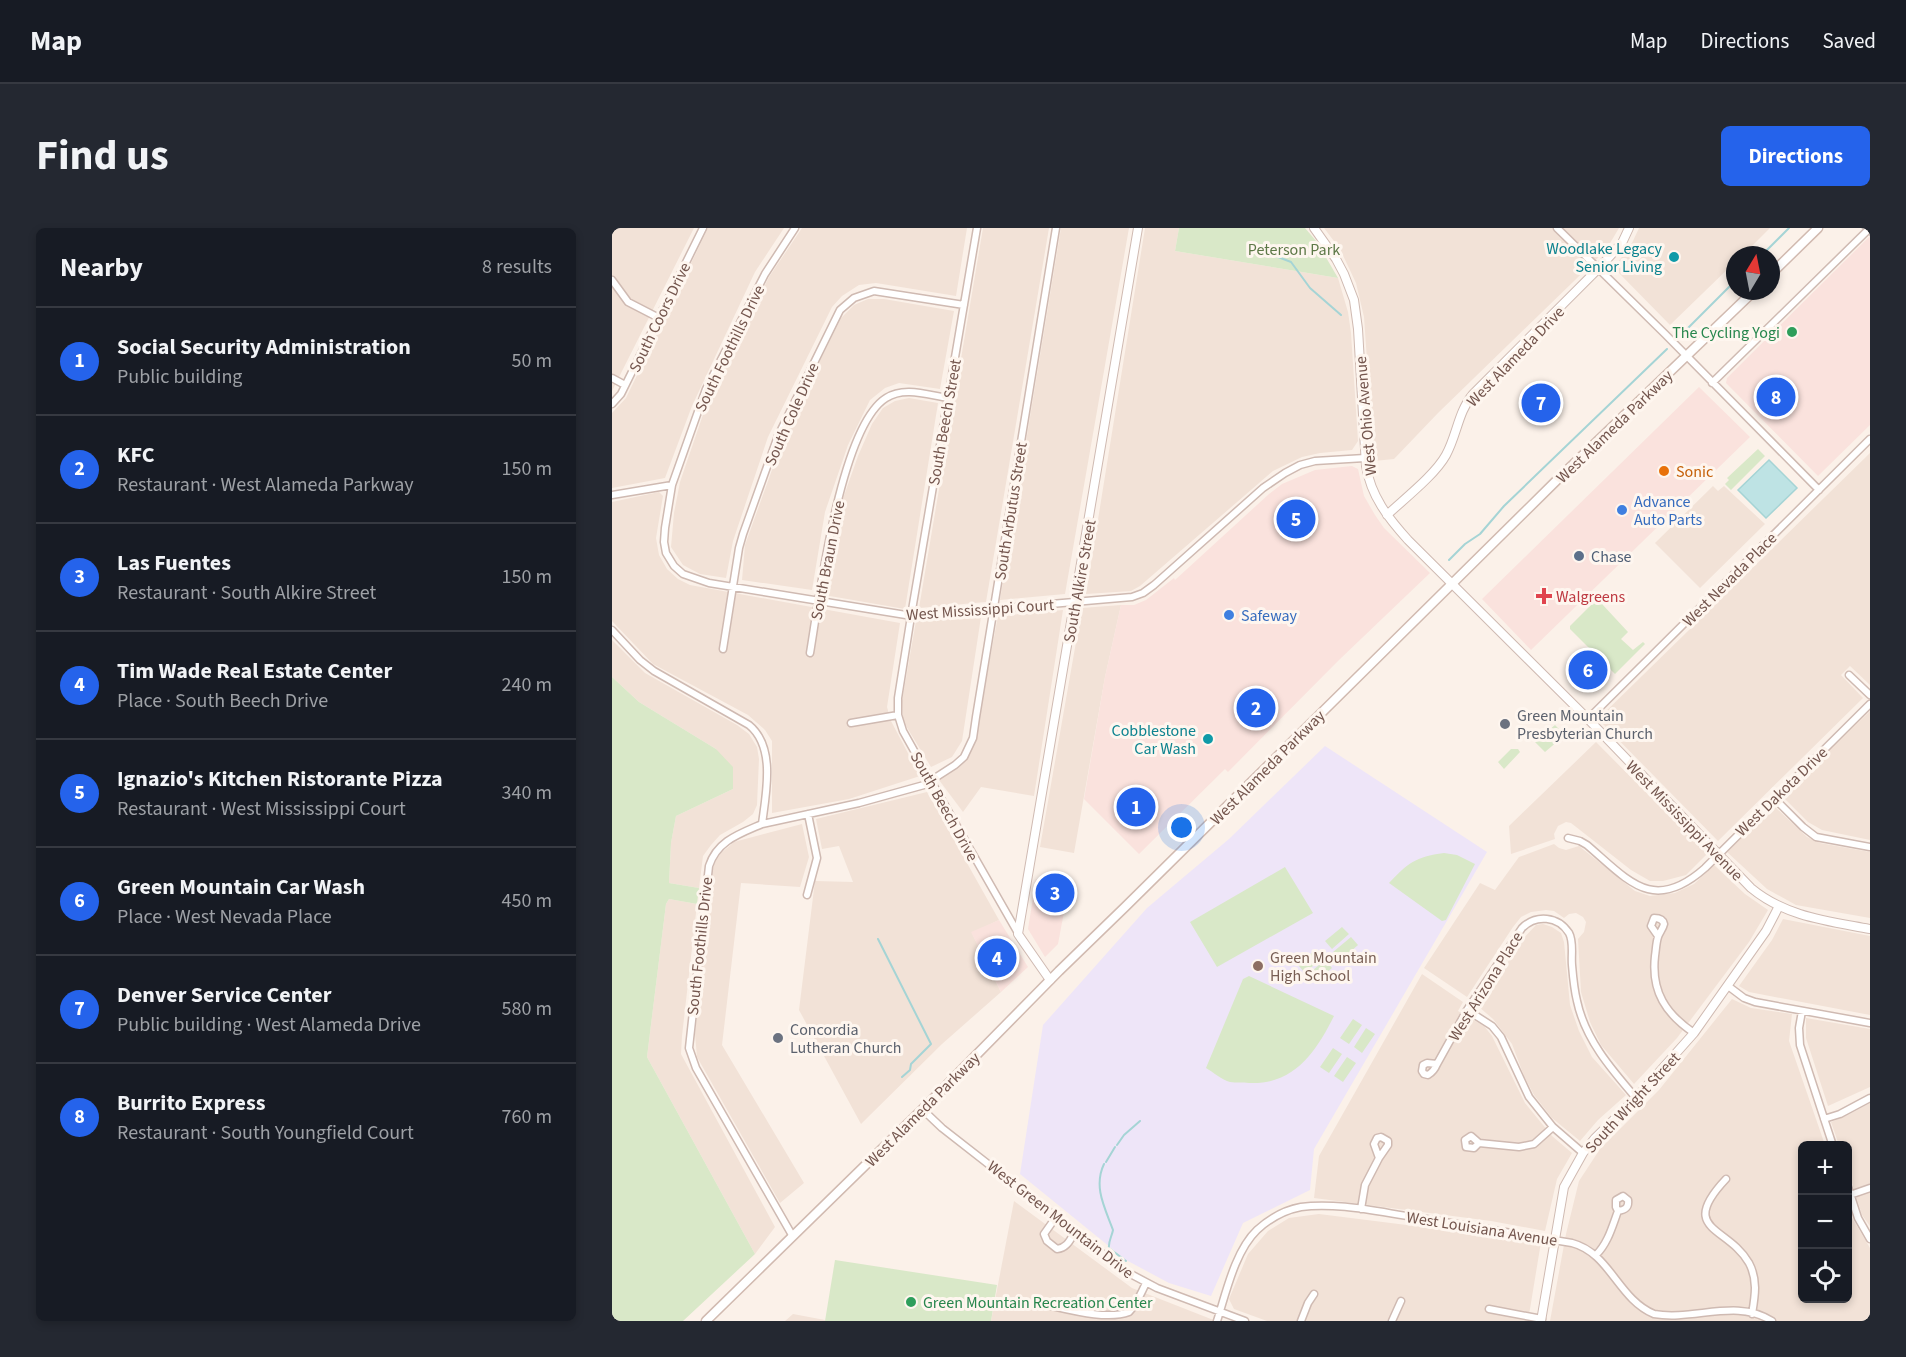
<!DOCTYPE html>
<meta charset="utf-8">
<style>
:root{--surface:#171b24;--page:#242831;--text:#f1f3f6;--muted:#9ea1a6;--line:#363941;--accent:#2563eb}
body{margin:0;font-family:"Source Sans 3",sans-serif;background:var(--page);color:var(--text)}
.controls{position:absolute;right:18px;bottom:18px;display:grid;overflow:hidden;border-radius:9px;box-shadow:0 3px 9px #0003}
.controls button{width:54px;height:54px;display:grid;place-items:center;padding:0;border:0;border-bottom:2px solid var(--line);background:var(--surface);color:var(--text);font:30px sans-serif}
.compass{position:absolute;left:1114px;top:18px;width:54px;height:54px;border-radius:50%;background:var(--surface);box-shadow:0 3px 9px #0003;rotate:10deg}
.you{position:absolute;left:570px;top:600px;width:21px;height:21px;margin:-15px;border:4px solid #fff;border-radius:50%;background:#1a73e8;box-shadow:0 0 0 9px #1a73e833}
.badge{display:grid;place-items:center;width:39px;height:39px;border-radius:50%;background:var(--accent);color:#fff;font-size:20px;font-weight:700}
.pin{position:absolute;translate:-50% -50%;border:3px solid #fff;box-shadow:0 2px 6px #0006}
.list{margin:0;padding:0;list-style:none}
h2{display:flex;justify-content:space-between;align-items:center;height:78px;margin:0;padding:0 24px;font-size:26px}
h2 small{font-size:20px;font-weight:400;color:var(--muted)}
.list li{display:grid;grid-template-columns:39px 1fr auto;gap:18px;align-items:center;box-sizing:border-box;height:108px;padding:0 24px;border-top:2px solid var(--line)}
.list b{display:block;font-size:22px;white-space:nowrap}
.list p{margin:0;font-size:20px;white-space:nowrap;color:var(--muted)}
.list em{font-size:20px;font-style:normal;color:var(--muted)}
.icon{flex:none;width:33px;height:33px;fill:none;stroke:currentColor;stroke-width:2;stroke-linecap:round;stroke-linejoin:round}
.map{position:relative;flex:none;width:1258px;height:1093px;overflow:hidden;border-radius:9px}
header{display:flex;align-items:center;gap:36px;box-sizing:border-box;height:84px;padding:0 30px;background:var(--surface);border-bottom:2px solid var(--line)}
header strong{font-size:28px}
nav{display:flex;gap:33px;margin-inline-start:auto;font-size:21px}
.intro{display:flex;align-items:center;justify-content:space-between;box-sizing:border-box;height:144px;padding:0 36px}
h1{margin:0;font-size:42px}
.button{padding:15px 27px;border-radius:9px;background:var(--accent);color:#fff;font-size:21px;font-weight:700}
main{display:flex;gap:36px;padding:0 36px}
aside{flex:1;background:var(--surface);border-radius:9px;box-shadow:0 3px 9px #0003}
.map>svg:first-child{display:block}
.residential{fill:#f2e2d7}
.commercial{fill:#fae2dd}
.education{fill:#eee5f8}
.green{fill:#d9e8c8}
.water{fill:#bee3e4;stroke:#a5d4d5;stroke-width:1.5}
.lines{fill:none;stroke-linecap:round;stroke-linejoin:round}
.stream{stroke:#a5d4d5;stroke-width:2}
.minor-casing{stroke:#cfbab2;stroke-width:9}
.tertiary-casing{stroke:#cfbab2;stroke-width:10}
.secondary-casing{stroke:#d1bab0;stroke-width:11}
.minor{stroke:#fff;stroke-width:6}
.tertiary{stroke:#fff;stroke-width:8}
.secondary{stroke:#fff;stroke-width:8}
.culture-dot{fill:#0f9aa8;stroke:#fef6ef;stroke-width:2}
.leisure-dot{fill:#2e9e5b;stroke:#fef6ef;stroke-width:2}
.food-dot{fill:#e8710a;stroke:#fef6ef;stroke-width:2}
.shop-dot{fill:#3f7fe0;stroke:#fef6ef;stroke-width:2}
.service-dot{fill:#5c6f8a;stroke:#fef6ef;stroke-width:2}
.health-dot{fill:#e0444e;stroke:#fef6ef;stroke-width:2}
.worship-dot{fill:#6b7280;stroke:#fef6ef;stroke-width:2}
.education-dot{fill:#8d6e63;stroke:#fef6ef;stroke-width:2}
.labels{text-anchor:middle;stroke-width:6;stroke-linejoin:round;paint-order:stroke}
.culture-label{font-size:16px;fill:#0d838f;stroke:#fef6ef;text-anchor:end}
.park-label{font-size:16px;fill:#5d7847;stroke:#fef6ef}
.street-label{font-size:16px;fill:#74564e;stroke:#fef6ef}
.leisure-label{font-size:16px;fill:#27864d;stroke:#fef6ef;text-anchor:end}
.food-label{font-size:16px;fill:#c56008;stroke:#fef6ef;text-anchor:start}
.shop-label{font-size:16px;fill:#366cbe;stroke:#fef6ef;text-anchor:start}
.service-label{font-size:16px;fill:#4e5e75;stroke:#fef6ef;text-anchor:start}
.health-label{font-size:16px;fill:#be3a42;stroke:#fef6ef;text-anchor:start}
.worship-label{font-size:16px;fill:#5b616d;stroke:#fef6ef;text-anchor:start}
.education-label{font-size:16px;fill:#785e54;stroke:#fef6ef;text-anchor:start}
</style>
<header>
<strong>Map</strong>
<nav><a>Map</a><a>Directions</a><a>Saved</a></nav>
</header>
<div class="intro"><h1>Find us</h1><a class="button">Directions</a></div>
<main>
<aside>
<h2>Nearby<small>8 results</small></h2>
<ul class="list">
<li><span class="badge">1</span><div><b>Social Security Administration</b><p>Public building</p></div><em>50 m</em></li>
<li><span class="badge">2</span><div><b>KFC</b><p>Restaurant · West Alameda Parkway</p></div><em>150 m</em></li>
<li><span class="badge">3</span><div><b>Las Fuentes</b><p>Restaurant · South Alkire Street</p></div><em>150 m</em></li>
<li><span class="badge">4</span><div><b>Tim Wade Real Estate Center</b><p>Place · South Beech Drive</p></div><em>240 m</em></li>
<li><span class="badge">5</span><div><b>Ignazio's Kitchen Ristorante Pizza</b><p>Restaurant · West Mississippi Court</p></div><em>340 m</em></li>
<li><span class="badge">6</span><div><b>Green Mountain Car Wash</b><p>Place · West Nevada Place</p></div><em>450 m</em></li>
<li><span class="badge">7</span><div><b>Denver Service Center</b><p>Public building · West Alameda Drive</p></div><em>580 m</em></li>
<li><span class="badge">8</span><div><b>Burrito Express</b><p>Restaurant · South Youngfield Court</p></div><em>760 m</em></li>
</ul>
</aside>
<div class="map">
<svg width="1258" height="1093" viewBox="0 0 1258 1093">
<rect width="100%" height="100%" fill="#fbf1e9"/>
<path class="residential" d="M0 0H82L0 163Z
M96 0H172L143 44 80 178 53 250 0 260V185L14 170Z
M190 0H355L344 68 264 55 247 57 230 68 220 79 156 209 121 313 114 350 88 346 71 337 59 319 62 285 68 254 97 169 157 49Z
M371 0H437L374 374 307 380Z
M449 0H517L453 366 388 372Z
M533 0H567L563 23 726 50 736 84 739 105 746 213 740 222 708 225 690 229 661 243 528 358 519 363 474 366Z
M712 0H1007L994 22 826 185 782 231 762 233 752 89 744 55 728 21Z
M1027 0H1158L1131 27H1123V34L1058 97 1004 42V37L1020 15Z
M256 71H272L342 83 328 161 287 155 273 160 258 172 236 217 213 284 200 362 130 352 133 317 175 200 229 90 242 77Z
M297 170 326 175 293 381 212 367 228 279 246 228 260 196 271 180 283 173Z
M1258 225V457L1238 438 1229 447 1251 470 1106 613 986 491Z
M1101 258 1106 263 1112 258 1153 296 1088 360 1043 315Z
M47 264 51 268 44 310 47 327 55 341 66 351 78 357 288 395 275 479 279 493 308 548 237 571 160 585V513L153 502 136 487 41 436 0 393V274Z
M509 377 493 449 462 625 428 619 470 380Z
M451 382 422 568 369 559 351 584 327 552 344 541 355 530 362 516 386 388Z
M369 389 350 513 340 529 319 539 291 493 290 473 304 393Z
M0 412 33 445 125 497 137 506 145 519 147 531 145 577 141 586 131 594 108 607 99 617 91 628 87 660 57 655 59 615 64 588 121 561 104 521 27 474 0 449Z
M1258 483V612L1210 602 1196 594 1172 570V566Z
M984 514 1095 626 1074 647 1051 653H1038L1019 642 959 595 954 594 946 598 942 606 943 611 899 626 897 598Z
M315 564 387 692 360 705 389 764 330 816 249 896 187 782 203 653 241 654 227 618 210 621 204 591Z
M1163 579 1195 609 1208 615 1258 624V690L1184 677 1155 661 1115 624 1160 580Z
M190 596 197 629 188 659 129 655 110 817 192 955 168 975 85 829 83 806 100 644 103 633 108 626 122 614Z
M942 616 947 620 954 622 967 618 1023 663 1038 668 1063 665 1082 656 1102 637 1133 666 1156 682 1137 714 1065 810 1022 856 989 817 978 794 969 764 966 711 972 704 974 694 971 689 964 685 957 686 952 690 942 683 934 682 919 684 909 689 901 699 855 769 812 740 868 655 883 662 907 629Z
M57 671 85 676 70 808 69 826 163 999 143 1026 35 829 54 676Z
M1171 691 1258 708V787L1137 764 1127 758 1160 712Z
M931 696 940 699 949 705 952 714 958 777 967 803 980 829 1014 867 986 892 968 913 940 890 922 867 912 848 900 816 881 791 867 779 910 712 924 697Z
M810 746 851 774 846 783 872 798 880 808 913 875 940 908 960 925 945 951 933 1003 879 993 702 970 707 928Z
M1120 771 1139 780 1180 786 1177 813 1213 917 1190 918V1070H1236V983L1258 1020V1093H938L954 1006 967 953 988 921 1047 862Z
M1194 790 1258 801V859L1216 878 1194 810Z
M1258 875V998L1250 987 1236 943V918L1227 917 1219 894 1236 887Z
M402 973 520 1060 604 1093H379Z
M707 986 929 1014 916 1093H655L622 1081 617 1071 636 1026 656 1003 677 990Z
M181 1086 213 1092V1093H173Z"/>
<path class="commercial" d="M1258 8V197L1206 248 1114 155 1115 150Z
M1087 159 1138 209 919 422 870 371Z
M740 238 746 241 752 268 763 287 772 300 818 345 727 432 616 544 613 541 527 626 472 571 493 449 509 377H522L534 372 562 350 563 352 657 266 670 256 703 242Z
M424 651 457 657 446 716 433 729 416 701Z
M387 692 416 739 389 764 359 704Z"/>
<path class="education" d="M713 518 875 624 702 921 698 962 631 995 599 1068 557 1055 514 1032 408 946 431 797 535 680 617 611Z"/>
<path class="green" d="M567 0H693L705 14 726 50 563 23Z
M1146 221 1153 228 1119 262 1113 256 1117 252 1115 250Z
M986 374 990 376 1016 404 1009 411 1021 422 1031 414 1033 416 1003 446 958 401V398L981 375Z
M0 449 27 474 104 521 121 539V561L64 588 59 615 57 655 87 660 85 676 57 671 54 676 35 829 143 1026 71 1093H0Z
M943 497 953 507 933 524 923 514Z
M899 521H906L908 524 892 541 886 534Z
M832 625 845 627 863 636 834 692 830 693 777 655C796 635 803 629 832 625Z
M673 639 701 685 605 739 578 694Z
M730 699 737 706 720 721 713 713Z
M739 709 746 717 729 732 721 724Z
M704 721 711 729 693 745 686 737Z
M713 732 720 740 702 755 695 747Z
M637 748 722 788C704 824 682 857 637 855 631 854 624 855 618 854 610 852 601 844 594 840L631 751Z
M741 791 750 797 737 816 728 810Z
M754 800 763 806 750 825 742 819Z
M721 820 730 826 717 845 708 839Z
M735 829 744 835 731 854 722 848Z
M223 1032 385 1057 379 1093H213Z"/>
<path class="water" d="M1157 232 1185 260 1154 290 1126 262Z"/>
<g class="lines">
<path class="stream" d="M643 20 679 34 698 60 729 87
M1150 27 1177 0
M1068 108 1123 53
M837 332 853 316 868 306 892 278 1055 121
M266 711 319 816 299 836 298 842 290 849
M505 917 512 907 528 893
M494 934 503 919
M492 936C481 959 493 980 501 1002 500 1008 496 1014 497 1020L514 1033"/>
<defs>
<path id="minor" d="M183 0 153 46 94 161 60 257 53 300 52 314 54 325 62 338 71 346 97 355 300 388 520 369 531 365 542 357 651 260 673 245 688 237 703 233 753 230
M365 0 300 382 286 470V487L291 503 319 553 406 705
M945 0 1053 106 1207 262
M0 52 16 74 47 90
M0 150 13 157
M1100 155 1258 0
M0 176 9 166 91 0
M0 267 60 257
M0 402 28 432 42 443 137 497C164 519 154 565 150 596 127 606 105 613 97 638L77 820 84 840 180 1007
M111 421 127 320 131 306 166 208 228 82 242 70 262 63 352 77
M198 425C207 372 228 199 274 170 292 158 316 167 336 170
M1237 447 1258 467
M976 491 1258 211
M239 495 286 487
M1162 570 1191 599 1204 609 1258 619
M150 596 247 575 312 557 343 537 352 529 361 510 364 489 444 0
M956 610 968 613 975 617C1017 653 1041 686 1093 640L1258 476
M195 667 205 630 196 586
M1046 708 1039 698 1042 690C1047 690 1051 691 1052 696 1051 701 1047 705 1046 709 1044 715 1044 722 1043 728 1039 764 1054 786 1082 805
M1116 758 1132 770 1143 774 1258 795
M855 782 880 798 889 809 917 869 941 899 971 925
M1190 783 1187 800 1188 817 1221 918
M825 836 815 835 811 837 810 843 812 846 816 847C821 844 823 841 825 836L855 782 910 700C924 686 946 688 957 705 962 714 959 727 960 737 961 749 962 761 965 773 973 811 999 841 1024 870
M310 881 330 900 513 1043 545 1060 633 1093
M1212 891 1228 886 1258 870
M867 915 862 920 854 919 853 912 859 908 867 915 907 919 922 916 941 899
M1114 951C1065 1003 1116 998 1137 1035 1146 1052 1143 1068 1140 1086
M1236 959 1246 990 1258 1011
M1238 967 1258 960
M749 981 753 957 767 930 776 917V913L769 909 765 910 762 916 767 930
M444 989 432 1006 435 1013 445 1021C455 1020 458 1012 463 1004
M984 1027C996 1015 1000 999 1006 983L1004 979V972L1011 968 1016 972C1017 980 1013 982 1006 983
M426 1075C452 1080 493 1093 517 1084 525 1076 529 1065 534 1055
M877 1081 930 1091
M605 1093C614 1065 623 1023 645 1002 657 991 673 982 689 979 724 974 767 984 802 989 855 998 907 1006 960 1015 998 1025 1006 1071 1042 1086 1083 1093 1124 1070 1160 1093
M689 1093 696 1075 702 1066
M780 1093 789 1073"/>
<path id="tertiary" d="M702 0 724 31 732 46 742 72 746 101 754 238C759 268 776 290 796 312L976 491 1139 660C1174 689 1216 693 1258 701
M775 287C792 271 823 247 834 227 845 207 846 184 861 166L987 40 1010 15 1017 0
M438 752 406 706 526 0
M929 1093 952 959 971 925 983 910 1024 870 1082 805 1154 703 1167 678"/>
<path id="secondary" d="M1159 46 1206 0
M94 1093 318 874 447 743 513 679 945 252 1142 63"/>
</defs>
<use href="#minor" class="minor-casing"/>
<use href="#tertiary" class="tertiary-casing"/>
<use href="#secondary" class="secondary-casing"/>
<use href="#minor" class="minor"/>
<use href="#tertiary" class="tertiary"/>
<use href="#secondary" class="secondary"/>
</g>
<g class="culture-dot">
<circle cx="1062" cy="29" r="6"/>
<circle cx="596" cy="511" r="6"/>
</g>
<g class="leisure-dot">
<circle cx="1180" cy="104" r="6"/>
<circle cx="299" cy="1074" r="6"/>
</g>
<circle class="food-dot" cx="1052" cy="243" r="6"/>
<g class="shop-dot">
<circle cx="1010" cy="282" r="6"/>
<circle cx="617" cy="387" r="6"/>
</g>
<circle class="service-dot" cx="967" cy="328" r="6"/>
<path class="health-dot" d="M929 359h6v6h6v6h-6v6h-6v-6h-6v-6h6z"/>
<g class="worship-dot">
<circle cx="893" cy="496" r="6"/>
<circle cx="166" cy="810" r="6"/>
</g>
<circle class="education-dot" cx="646" cy="738" r="6"/>
<g class="labels">
<g class="culture-label">
<text x="1050" y="26">Woodlake Legacy<tspan x="1050" dy="18">Senior Living</tspan></text>
<text x="584" y="508">Cobblestone<tspan x="584" dy="18">Car Wash</tspan></text>
</g>
<g class="park-label">
<text x="682" y="27">Peterson Park</text>
</g>
<g class="street-label">
<text transform="translate(47 89) rotate(-64)" y="6">South Coors Drive</text>
<text transform="translate(117 120) rotate(-64)" y="6">South Foothills Drive</text>
<text transform="translate(903 128) rotate(-46)" y="6">West Alameda Drive</text>
<text transform="translate(179 186) rotate(-66)" y="6">South Cole Drive</text>
<text transform="translate(753 188) rotate(-95)" y="6">West Ohio Avenue</text>
<text transform="translate(332 194) rotate(-80)" y="6">South Beech Street</text>
<text transform="translate(1002 198) rotate(-44)" y="6">West Alameda Parkway</text>
<text transform="translate(398 283) rotate(-81)" y="6">South Arbutus Street</text>
<text transform="translate(215 332) rotate(-79)" y="6">South Braun Drive</text>
<text transform="translate(1117 351) rotate(-45)" y="6">West Nevada Place</text>
<text transform="translate(467 353) rotate(-80)" y="6">South Alkire Street</text>
<text transform="translate(368 381) rotate(-4)" y="6">West Mississippi Court</text>
<text transform="translate(655 539) rotate(-45)" y="6">West Alameda Parkway</text>
<text transform="translate(1169 563) rotate(-44)" y="6">West Dakota Drive</text>
<text transform="translate(333 578) rotate(61)" y="6">South Beech Drive</text>
<text transform="translate(1073 592) rotate(46)" y="6">West Mississippi Avenue</text>
<text transform="translate(87 718) rotate(-84)" y="6">South Foothills Drive</text>
<text transform="translate(873 758) rotate(-58)" y="6">West Arizona Place</text>
<text transform="translate(1020 874) rotate(-47)" y="6">South Wright Street</text>
<text transform="translate(310 881) rotate(-45)" y="6">West Alameda Parkway</text>
<text transform="translate(449 991) rotate(38)" y="6">West Green Mountain Drive</text>
<text transform="translate(870 1000) rotate(9)" y="6">West Louisiana Avenue</text>
</g>
<g class="leisure-label">
<text x="1168" y="110">The Cycling Yogi</text>
<text x="311" y="1080" text-anchor="start">Green Mountain Recreation Center</text>
</g>
<g class="food-label">
<text x="1064" y="249">Sonic</text>
</g>
<g class="shop-label">
<text x="1022" y="279">Advance<tspan x="1022" dy="18">Auto Parts</tspan></text>
<text x="629" y="393">Safeway</text>
</g>
<g class="service-label">
<text x="979" y="334">Chase</text>
</g>
<g class="health-label">
<text x="944" y="374">Walgreens</text>
</g>
<g class="worship-label">
<text x="905" y="493">Green Mountain<tspan x="905" dy="18">Presbyterian Church</tspan></text>
<text x="178" y="807">Concordia<tspan x="178" dy="18">Lutheran Church</tspan></text>
</g>
<g class="education-label">
<text x="658" y="735">Green Mountain<tspan x="658" dy="18">High School</tspan></text>
</g>
</g>
</svg>
<div class="controls">
<button>+</button>
<button>−</button>
<button><svg class="icon" aria-label="locate" viewBox="0 0 24 24"><circle cx="12" cy="12" r="6"/><path d="M12 2v4M12 18v4M2 12h4M18 12h4"/></svg></button>
</div>
<svg class="compass" viewBox="-18 -18 36 36"><path d="M0-13l5 13h-10z" fill="#e53935"/><path d="M0 13l5-13h-10z" fill="#9ea1a6"/></svg>
<div class="you"></div>
<div class="pin badge" style="left:524px;top:579px">1</div>
<div class="pin badge" style="left:644px;top:480px">2</div>
<div class="pin badge" style="left:443px;top:665px">3</div>
<div class="pin badge" style="left:385px;top:730px">4</div>
<div class="pin badge" style="left:684px;top:291px">5</div>
<div class="pin badge" style="left:976px;top:442px">6</div>
<div class="pin badge" style="left:929px;top:175px">7</div>
<div class="pin badge" style="left:1164px;top:169px">8</div>
</div>
</main>
